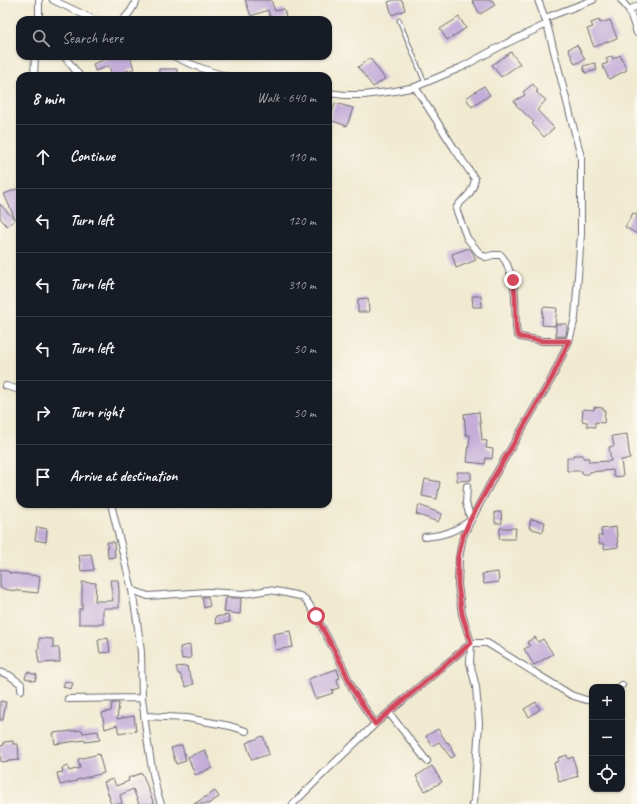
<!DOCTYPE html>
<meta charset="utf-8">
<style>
:root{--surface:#171b24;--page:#20242c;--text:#f1f3f6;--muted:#9ea1a6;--line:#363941}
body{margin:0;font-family:Caveat,sans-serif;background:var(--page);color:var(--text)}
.controls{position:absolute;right:12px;bottom:12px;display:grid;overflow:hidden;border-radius:8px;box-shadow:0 1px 3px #0004}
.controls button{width:36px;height:36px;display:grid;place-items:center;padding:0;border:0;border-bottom:1px solid var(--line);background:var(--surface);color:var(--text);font:20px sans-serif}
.stop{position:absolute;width:12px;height:12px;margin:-9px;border:3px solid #d1495b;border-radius:50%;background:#fff}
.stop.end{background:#d1495b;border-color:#fff;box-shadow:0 1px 4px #0008}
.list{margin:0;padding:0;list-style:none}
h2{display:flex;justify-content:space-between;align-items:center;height:52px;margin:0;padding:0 16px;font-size:17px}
h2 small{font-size:13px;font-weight:400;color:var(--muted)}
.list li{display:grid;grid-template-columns:26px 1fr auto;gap:12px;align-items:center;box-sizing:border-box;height:64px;padding:0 16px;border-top:1px solid var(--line)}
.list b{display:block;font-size:15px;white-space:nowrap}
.list em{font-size:13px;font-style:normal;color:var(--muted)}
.icon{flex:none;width:22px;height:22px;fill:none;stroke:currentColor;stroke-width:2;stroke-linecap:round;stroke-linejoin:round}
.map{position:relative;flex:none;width:637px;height:804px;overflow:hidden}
.search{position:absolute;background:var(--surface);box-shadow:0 1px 3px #0004;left:16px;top:16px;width:316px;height:44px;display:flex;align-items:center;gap:10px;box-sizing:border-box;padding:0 14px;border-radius:12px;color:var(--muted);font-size:15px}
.panel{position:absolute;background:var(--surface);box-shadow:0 1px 3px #0004;left:16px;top:72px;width:316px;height:436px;border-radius:12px}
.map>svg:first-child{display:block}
.building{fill:#c4aed9}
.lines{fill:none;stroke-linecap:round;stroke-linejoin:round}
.service-casing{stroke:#6a6870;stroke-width:5}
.minor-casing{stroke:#6a6870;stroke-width:8}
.service{stroke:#fff;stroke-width:3}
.minor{stroke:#fff;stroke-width:6}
.route{stroke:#d1495b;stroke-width:5}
</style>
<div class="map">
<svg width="637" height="804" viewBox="0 0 637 804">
<rect width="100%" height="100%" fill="#fbf7ec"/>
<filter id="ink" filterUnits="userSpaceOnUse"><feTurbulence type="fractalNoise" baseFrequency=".025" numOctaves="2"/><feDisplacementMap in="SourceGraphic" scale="8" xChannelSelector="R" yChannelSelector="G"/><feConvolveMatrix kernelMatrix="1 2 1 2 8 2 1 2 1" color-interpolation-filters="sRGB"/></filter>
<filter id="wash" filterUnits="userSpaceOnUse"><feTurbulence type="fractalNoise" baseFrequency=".012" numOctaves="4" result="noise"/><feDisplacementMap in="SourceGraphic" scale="16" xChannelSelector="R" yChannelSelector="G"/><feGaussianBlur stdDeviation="0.9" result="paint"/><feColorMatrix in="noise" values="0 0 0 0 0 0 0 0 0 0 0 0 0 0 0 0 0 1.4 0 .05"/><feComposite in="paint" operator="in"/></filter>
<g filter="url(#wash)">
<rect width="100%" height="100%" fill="#f0ead1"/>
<g id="blocks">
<path class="building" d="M245 0H271L275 11 284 9 286 18 276 20H271L268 10 251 16Z
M394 0H402L405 10 392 15 388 2Z
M472 0H492L495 5 480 14Z
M459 17 466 28 447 40 440 29Z
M599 20 600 23 610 20 617 38 594 47 587 29 593 27 591 23Z
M577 45 585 59 575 64 568 49Z
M511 52 520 64 501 77 492 65Z
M620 55 627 70 609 79 602 65 608 63 606 59 612 56 613 59Z
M105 56H130L134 69 126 71 128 76H112L109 66 95 71 93 64 106 59Z
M370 58 385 79 373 87 358 67Z
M595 63 597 70 585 73 583 66Z
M159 69H177V76H159Z
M533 84 538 91 536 92 546 100 537 110 554 128 544 137 532 124 534 122 517 106 514 101 525 95 523 92Z
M484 86 490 95 472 107 466 98Z
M335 103 353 108 347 126 330 120Z
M17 189 20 197V214L15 219 4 194Z
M0 204 15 220 7 226 0 218Z
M633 213 637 215V234L625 227Z
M469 248 473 253 476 260 456 268 452 254Z
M472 296H481L482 307H473Z
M368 298 369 312H358V299Z
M543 307 557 308 555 326 542 325Z
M556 324H567V330L566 336H556Z
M594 407 603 408V410L605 411 604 423 595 422V427L587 426V422L582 421 583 409 594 410Z
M479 412 482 440 487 441 486 448 493 449 492 459 486 458 485 464 467 462 470 435H466L464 414Z
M627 434 630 459 621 460 623 476 614 477 613 470 589 472V474H582V471H567V458H573V455H583V458H589V462L611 461 609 447 614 446 612 436Z
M457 472H471V480L457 481Z
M425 479 440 482 437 499 422 496Z
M419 505 442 514 438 522 416 514Z
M495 512H501L502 523H495Z
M531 519 545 522 543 532 529 528Z
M37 527 47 529 46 542 35 540Z
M616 527 618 547 604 549V544H599L598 536H602L601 529Z
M500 528H516L515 539H499Z
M107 542H114L115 557 108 558Z
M91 554 94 570 81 571 79 555Z
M0 569 10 572 9 573 40 576 38 593 9 590 0 588Z
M498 572 499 582 484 584 482 574Z
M110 580H118L119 590V608H103V624H79V609H82V582L96 583 95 601H113Z
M202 597H208L210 606 204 608Z
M226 598H241L240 614 224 612Z
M228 615 230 622 216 624 215 617Z
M290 631 293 647 276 650 273 634Z
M535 637 538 642 543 639 553 654 534 665 524 649 530 646 527 642Z
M39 638 53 639V648H59L60 662 39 663 37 649H39Z
M108 638 110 652 100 653 98 640Z
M190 645 191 658 182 659 180 647Z
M187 666 188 671 194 684 186 687 180 674H178L176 667Z
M337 669 340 678 337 679 339 688 332 690 333 693 315 699 308 679Z
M27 672 37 675 35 681 25 678Z
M65 681 73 683 71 689 63 687Z
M0 701 6 702 3 720H0Z
M536 702 540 709 529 717 524 709Z
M112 703H119L117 719 134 716 136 731 119 734 117 725 105 729 102 713 111 711Z
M438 729 447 743 448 742 452 748 451 749 455 756 451 758 439 742 432 746 426 736Z
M82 730 83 733 98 731 100 740 85 742V740L55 744 53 733Z
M263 736 269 754 252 760 246 743Z
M13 741V744H18L19 760 1 762 0 746 4 745V742Z
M182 745 186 761 176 764 171 748Z
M205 750 212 768 195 775 188 757Z
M99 754 104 773 76 780 77 781 60 785 57 773 63 772 62 768 68 766 69 771 80 768 78 759Z
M567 755 568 759 573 757 578 776 559 782 554 763 559 761 558 758Z
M432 766 442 782 425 791 416 776Z
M142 773 154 804H139L133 789 120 795 122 804H111L109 799H110L104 782 113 779 116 786 129 781 128 778Z
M215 791 219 797 208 804H194Z"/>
</g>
</g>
<g filter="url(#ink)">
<use href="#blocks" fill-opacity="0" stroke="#6a6870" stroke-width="1"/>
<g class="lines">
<defs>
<path id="service" d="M399 20 425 83"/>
<path id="minor" d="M53 0 95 20
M621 0 629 10 637 6
M629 10 637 33
M545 18 593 0
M39 20V0
M123 20 130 12 137 0
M64 56 79 75
M173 56C190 64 207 71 226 76
M34 76 35 56
M415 87 454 148 475 179C474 184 472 190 469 194 465 200 459 201 456 209L467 238 481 255 486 257 493 255H501L506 262 513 280 515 295 516 327 517 334 520 337 543 341H569
M328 93 345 95H364L395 91 415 87 460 68 503 45 547 24
M6 386 20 390
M111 504 132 590 137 621 141 652 142 698 147 738 152 769 157 792 161 804
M425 537C446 535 453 532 471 520L466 503 467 486
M132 590 148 596 207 592 244 594 269 590 281 592 300 596 305 599 309 604 316 616 343 667 353 690 375 724
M0 672 9 675 21 684V690
M619 687 622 685
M68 699 142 698
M389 713 427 761
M144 716 187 718 230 726 246 731
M293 804 328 769 375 724 471 643H487L571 695 586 700H592
M472 804 474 802 479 723 476 687 470 663 471 643 462 614 458 585 459 558 463 536 471 520 494 477 552 378 569 341 575 318 581 234V157L547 24 538 0"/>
</defs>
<use href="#service" class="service-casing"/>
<use href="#minor" class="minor-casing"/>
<use href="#service" class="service"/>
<use href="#minor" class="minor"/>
</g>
</g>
<g class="lines" filter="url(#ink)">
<path class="route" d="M316 616 343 667 353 690 375 724 471 643 462 614 458 585V558L463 536 470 520 494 477 552 378 569 341H543L520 337 517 334 516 327 515 295 513 280"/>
</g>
</svg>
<div class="controls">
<button>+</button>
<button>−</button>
<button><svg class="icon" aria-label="locate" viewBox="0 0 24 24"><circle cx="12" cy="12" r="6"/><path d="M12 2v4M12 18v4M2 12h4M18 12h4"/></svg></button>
</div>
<div class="stop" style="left:316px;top:616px"></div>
<div class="stop end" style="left:513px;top:280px"></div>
<div class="search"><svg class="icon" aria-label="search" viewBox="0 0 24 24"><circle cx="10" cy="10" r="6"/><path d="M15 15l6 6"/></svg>Search here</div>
<section class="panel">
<h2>8 min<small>Walk · 640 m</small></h2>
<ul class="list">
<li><svg class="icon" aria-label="ahead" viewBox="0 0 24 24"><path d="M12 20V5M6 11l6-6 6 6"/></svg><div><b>Continue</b></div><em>110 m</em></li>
<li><svg class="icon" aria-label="left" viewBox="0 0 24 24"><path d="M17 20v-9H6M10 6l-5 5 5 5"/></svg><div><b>Turn left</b></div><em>120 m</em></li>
<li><svg class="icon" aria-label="left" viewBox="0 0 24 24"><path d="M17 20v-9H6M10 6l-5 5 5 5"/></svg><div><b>Turn left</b></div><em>310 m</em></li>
<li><svg class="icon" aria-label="left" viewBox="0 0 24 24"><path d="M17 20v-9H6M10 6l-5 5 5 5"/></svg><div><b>Turn left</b></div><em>50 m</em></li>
<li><svg class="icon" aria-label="right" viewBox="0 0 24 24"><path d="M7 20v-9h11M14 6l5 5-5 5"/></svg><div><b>Turn right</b></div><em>50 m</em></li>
<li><svg class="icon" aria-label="arrive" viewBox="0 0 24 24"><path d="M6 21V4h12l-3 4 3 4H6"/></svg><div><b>Arrive at destination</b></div></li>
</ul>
</section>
</div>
